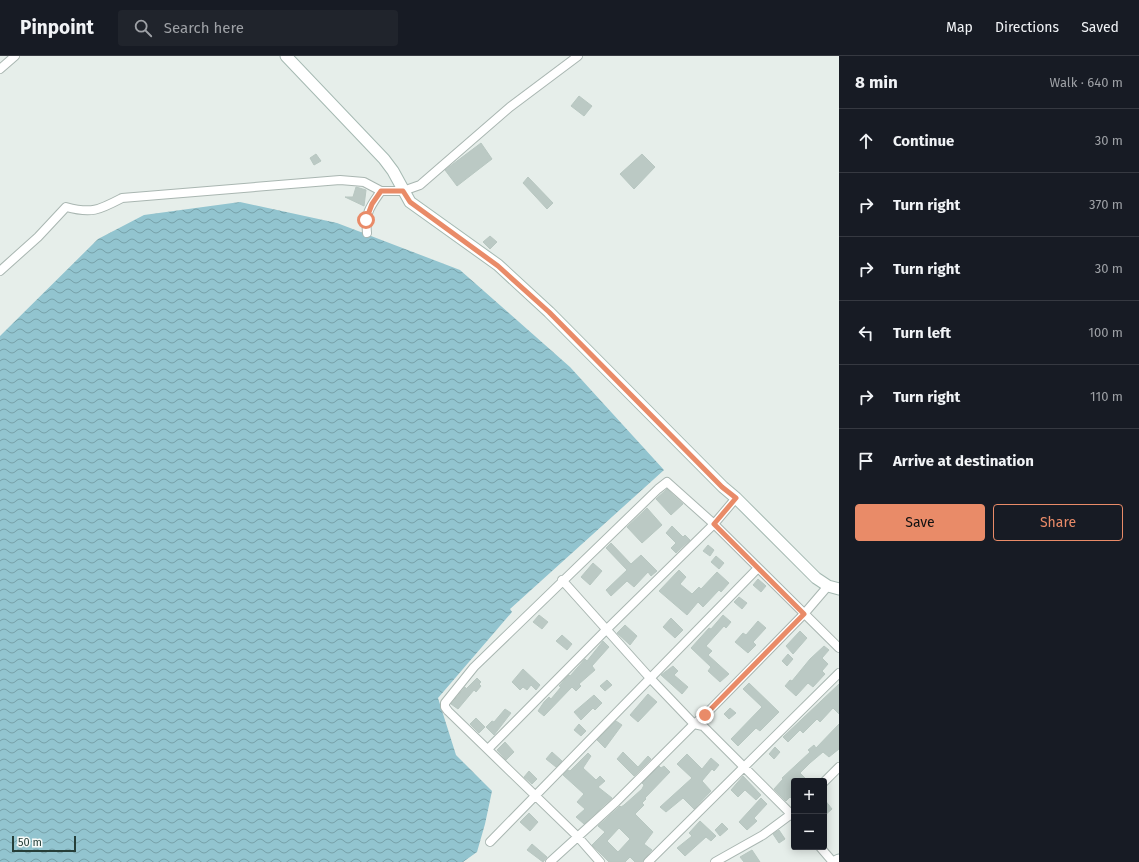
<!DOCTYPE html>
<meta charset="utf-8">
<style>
:root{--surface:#171b24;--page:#20242c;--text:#f1f3f6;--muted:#9ea1a6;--line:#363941;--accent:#e98b68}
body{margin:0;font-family:"Fira Sans",sans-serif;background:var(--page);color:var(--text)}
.controls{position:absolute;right:12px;bottom:12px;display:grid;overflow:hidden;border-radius:4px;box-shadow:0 2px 10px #0003}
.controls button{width:36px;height:36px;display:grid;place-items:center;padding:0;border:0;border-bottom:1px solid var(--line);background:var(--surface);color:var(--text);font:20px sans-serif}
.scale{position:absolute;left:12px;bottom:10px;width:64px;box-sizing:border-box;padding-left:4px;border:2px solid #263f39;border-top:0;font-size:11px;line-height:14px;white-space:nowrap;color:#263f39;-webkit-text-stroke:3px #f6faf8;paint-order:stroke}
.stop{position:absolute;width:12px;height:12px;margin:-9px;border:3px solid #e98b68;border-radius:50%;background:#fff}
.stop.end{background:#e98b68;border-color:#fff;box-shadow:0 1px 4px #0008}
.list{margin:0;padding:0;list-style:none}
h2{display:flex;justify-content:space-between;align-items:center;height:52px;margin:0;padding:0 16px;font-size:17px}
h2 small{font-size:13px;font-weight:400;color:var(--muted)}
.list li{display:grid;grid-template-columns:26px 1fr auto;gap:12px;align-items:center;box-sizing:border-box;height:64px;padding:0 16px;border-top:1px solid var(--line)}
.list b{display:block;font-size:15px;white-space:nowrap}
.list em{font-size:13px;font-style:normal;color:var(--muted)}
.actions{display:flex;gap:8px;padding:12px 16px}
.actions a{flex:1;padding:9px 0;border:1px solid var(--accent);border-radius:4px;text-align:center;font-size:14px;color:var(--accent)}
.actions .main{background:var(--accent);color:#111}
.icon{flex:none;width:22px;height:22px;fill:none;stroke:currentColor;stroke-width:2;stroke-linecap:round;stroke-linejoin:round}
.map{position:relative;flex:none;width:839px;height:806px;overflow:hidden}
header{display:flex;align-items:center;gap:24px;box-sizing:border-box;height:56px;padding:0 20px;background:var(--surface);border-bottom:1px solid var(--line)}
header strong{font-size:19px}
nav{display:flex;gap:22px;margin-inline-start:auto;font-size:14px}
.search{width:280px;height:36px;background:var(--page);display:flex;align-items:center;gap:10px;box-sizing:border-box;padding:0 14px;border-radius:4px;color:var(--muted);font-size:15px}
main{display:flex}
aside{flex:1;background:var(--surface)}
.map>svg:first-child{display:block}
.water{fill:url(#water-waves)}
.building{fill:#bbc9c4;stroke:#b8c7c1;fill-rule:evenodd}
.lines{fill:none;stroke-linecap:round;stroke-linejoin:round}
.street-casing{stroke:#a9b6b1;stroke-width:10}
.secondary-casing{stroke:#a5b9b2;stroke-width:13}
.street{stroke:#fff;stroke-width:8}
.secondary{stroke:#fff;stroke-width:11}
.route{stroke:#e98b68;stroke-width:5}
</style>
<header>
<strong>Pinpoint</strong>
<div class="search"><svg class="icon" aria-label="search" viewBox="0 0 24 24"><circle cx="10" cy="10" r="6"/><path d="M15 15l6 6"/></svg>Search here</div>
<nav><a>Map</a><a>Directions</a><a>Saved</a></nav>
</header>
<main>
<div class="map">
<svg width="839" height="806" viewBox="0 0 839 806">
<defs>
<pattern id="water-waves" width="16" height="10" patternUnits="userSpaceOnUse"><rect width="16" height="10" fill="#92c4cf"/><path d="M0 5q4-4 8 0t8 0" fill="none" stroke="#77a1a9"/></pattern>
</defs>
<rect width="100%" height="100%" fill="#e6eeea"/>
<path class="water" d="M240 146 337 167 460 214 570 311 664 414 510 553 512 556 438 642 456 699 492 735 485 768 477 796 463 806H0V280L98 183 144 159Z"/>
<path class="building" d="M579 40 592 50 584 60 571 50Z
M481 87 492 103 457 130 445 114Z
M316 98 321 105 314 109 310 102Z
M642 98 655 111 634 133 620 118Z
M528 121 553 147 547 153 523 127Z
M356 131 366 134 364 150 345 141H353Z
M490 180 497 186 490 193 483 186Z
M667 433 683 448 671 459 656 443Z
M647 452 662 469 642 487 627 471Z
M672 470 683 481 685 479 690 484 676 497 671 492 676 487 666 477Z
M611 487 631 508 641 499 657 515 651 520 648 516 634 531 627 525 611 540 606 534 627 514 606 492Z
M708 489 714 494 710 500 703 495Z
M716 500 724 507 719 513 711 506Z
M593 507 602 515 590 529 581 521Z
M679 514 686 521 680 528 692 538 699 531 701 533 717 516 729 527 721 536 719 534 703 551 698 546 687 559 659 535Z
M758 523 766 530 761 536 753 529Z
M739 541 747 547 742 553 734 546Z
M539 559 548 566 542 573 533 566Z
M723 559 731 566 726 572 724 570 706 590 712 595 708 599 729 618 720 626 708 615 711 611 691 592 709 572 711 573Z
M671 562 683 574 675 582 663 571Z
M758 565 766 572 753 586 756 589 748 597 735 586 743 577 746 579Z
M625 569 637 580 630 589 617 577Z
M800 575 807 582 793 598 786 590Z
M562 579 572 588 567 594 556 585Z
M603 585 609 591 592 610 595 614 579 628 581 630 576 635 572 631 544 660 538 655 544 646 549 641 551 643 561 631 559 630 565 623 569 619 570 620 585 603 587 605Z
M824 590 829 594 822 602 828 608 822 615 825 618 813 631 808 627 796 640 785 630 790 624 792 625 810 603Z
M788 598 793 603 787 610 782 605Z
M673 610 678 615 674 619 688 631 682 638 661 619Z
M523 613 540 629 536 634 531 629 527 634 523 631 520 634 512 626Z
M477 622 481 626 479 628 481 630 476 636 474 634 458 653 451 648 465 631 466 633Z
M607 624 612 629 605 635 600 630Z
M749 627 779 656 760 675 756 672 738 690 731 683 762 651 743 633Z
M839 628V658L833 652 820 666 817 663 803 677 800 674 788 686 783 681Z
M648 638 657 646 638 666 630 659Z
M594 639 602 647 595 654 593 652 581 664 574 656Z
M730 652 736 657 729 663 724 658Z
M505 653 511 657 494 679 486 671 492 665 494 666Z
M476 662 485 671 479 677 470 668Z
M616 665 622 669 605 692 597 684Z
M579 668 586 675 581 680 574 674Z
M839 668V693L829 701 823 696 810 707 800 717 808 725H794V745L790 741 786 745 774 733 783 723 782 722 810 696 808 694 814 689 816 692Z
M505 686 514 696 506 704 497 694Z
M775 691 780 696 774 703 769 698Z
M552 696 562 705 556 711 546 703Z
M623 696 638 711 648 700 651 703 634 720 617 703Z
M588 697 591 700 583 712 596 724 600 720 605 725 598 731 612 742 584 768 576 761 585 753 577 746 584 738 563 719 568 714 570 715Z
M687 698 702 713 711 702 719 709 714 715 712 713 702 725 711 735 694 753 683 742 666 756 660 751 692 722 677 708Z
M659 710 661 712 664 710 670 716 645 742 646 743 642 747 644 749 635 758 653 776 644 788 652 794 642 806H635L630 801 625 806H609L592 789 605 776 598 770 620 750 621 751 624 749 642 733 644 729 642 727ZM619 772 630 783 618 796 607 785Z
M529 715 537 723 532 728 524 721Z
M743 720 761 739 756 744 745 734 738 741 731 734Z
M761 742 767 748 754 762 757 765 747 774 739 766Z
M824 743 832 753 824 760Z
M529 757 538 766 530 775 520 766Z
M700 765 716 780 711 785 706 781 685 800 677 792 692 780 689 777Z
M722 767 728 773 720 780 715 774Z
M779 774 785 783 779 787 773 778Z
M532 788 547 801 543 806 527 794Z
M752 794 760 806H744L740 801Z"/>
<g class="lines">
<defs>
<path id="street" d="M0 13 15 0
M367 177C365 156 370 151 381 135
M0 215 38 181 66 151C92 158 99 154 122 142L340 124 364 126 381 135H403L420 129 510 51 578 0
M562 524 650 622 694 668 703 670 794 761
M488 693 607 573 714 468 736 442
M824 726 839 711
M490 786 758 512
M820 791 833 806
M550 806 616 746 694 668 705 659 804 558 828 530
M600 806 578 781 448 655 445 651V647L474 611 658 433 667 426 714 468 839 592
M648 806 839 617
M715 806 763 779 794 756"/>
<path id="secondary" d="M286 0 384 103 393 115 410 146 498 209 549 256 723 431 736 442 816 522 828 530 839 533
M835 806 839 804"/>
</defs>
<use href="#street" class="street-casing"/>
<use href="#secondary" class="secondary-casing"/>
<use href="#street" class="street"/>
<use href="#secondary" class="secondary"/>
</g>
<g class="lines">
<path class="route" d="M366 164 372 148 381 135H403L410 146 498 210 549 256 722 431 736 442 714 468 804 558 705 659"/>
</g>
</svg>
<div class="controls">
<button>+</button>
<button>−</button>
</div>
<div class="scale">50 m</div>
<div class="stop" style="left:366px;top:164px"></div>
<div class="stop end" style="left:705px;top:659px"></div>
</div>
<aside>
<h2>8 min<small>Walk · 640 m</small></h2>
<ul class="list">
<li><svg class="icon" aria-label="ahead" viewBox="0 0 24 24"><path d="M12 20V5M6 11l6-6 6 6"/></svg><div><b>Continue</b></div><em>30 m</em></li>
<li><svg class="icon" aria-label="right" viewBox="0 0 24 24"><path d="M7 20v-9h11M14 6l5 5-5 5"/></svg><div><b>Turn right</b></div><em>370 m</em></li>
<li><svg class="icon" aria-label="right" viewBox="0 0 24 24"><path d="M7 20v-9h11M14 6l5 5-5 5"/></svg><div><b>Turn right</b></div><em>30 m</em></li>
<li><svg class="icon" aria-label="left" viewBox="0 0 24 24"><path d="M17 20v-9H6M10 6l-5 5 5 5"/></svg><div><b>Turn left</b></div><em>100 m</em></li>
<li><svg class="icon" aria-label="right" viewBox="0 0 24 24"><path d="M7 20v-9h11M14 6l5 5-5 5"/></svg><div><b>Turn right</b></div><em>110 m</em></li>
<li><svg class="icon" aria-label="arrive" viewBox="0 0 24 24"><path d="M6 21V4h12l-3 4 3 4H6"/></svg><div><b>Arrive at destination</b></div></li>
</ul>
<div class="actions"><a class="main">Save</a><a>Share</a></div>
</aside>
</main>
